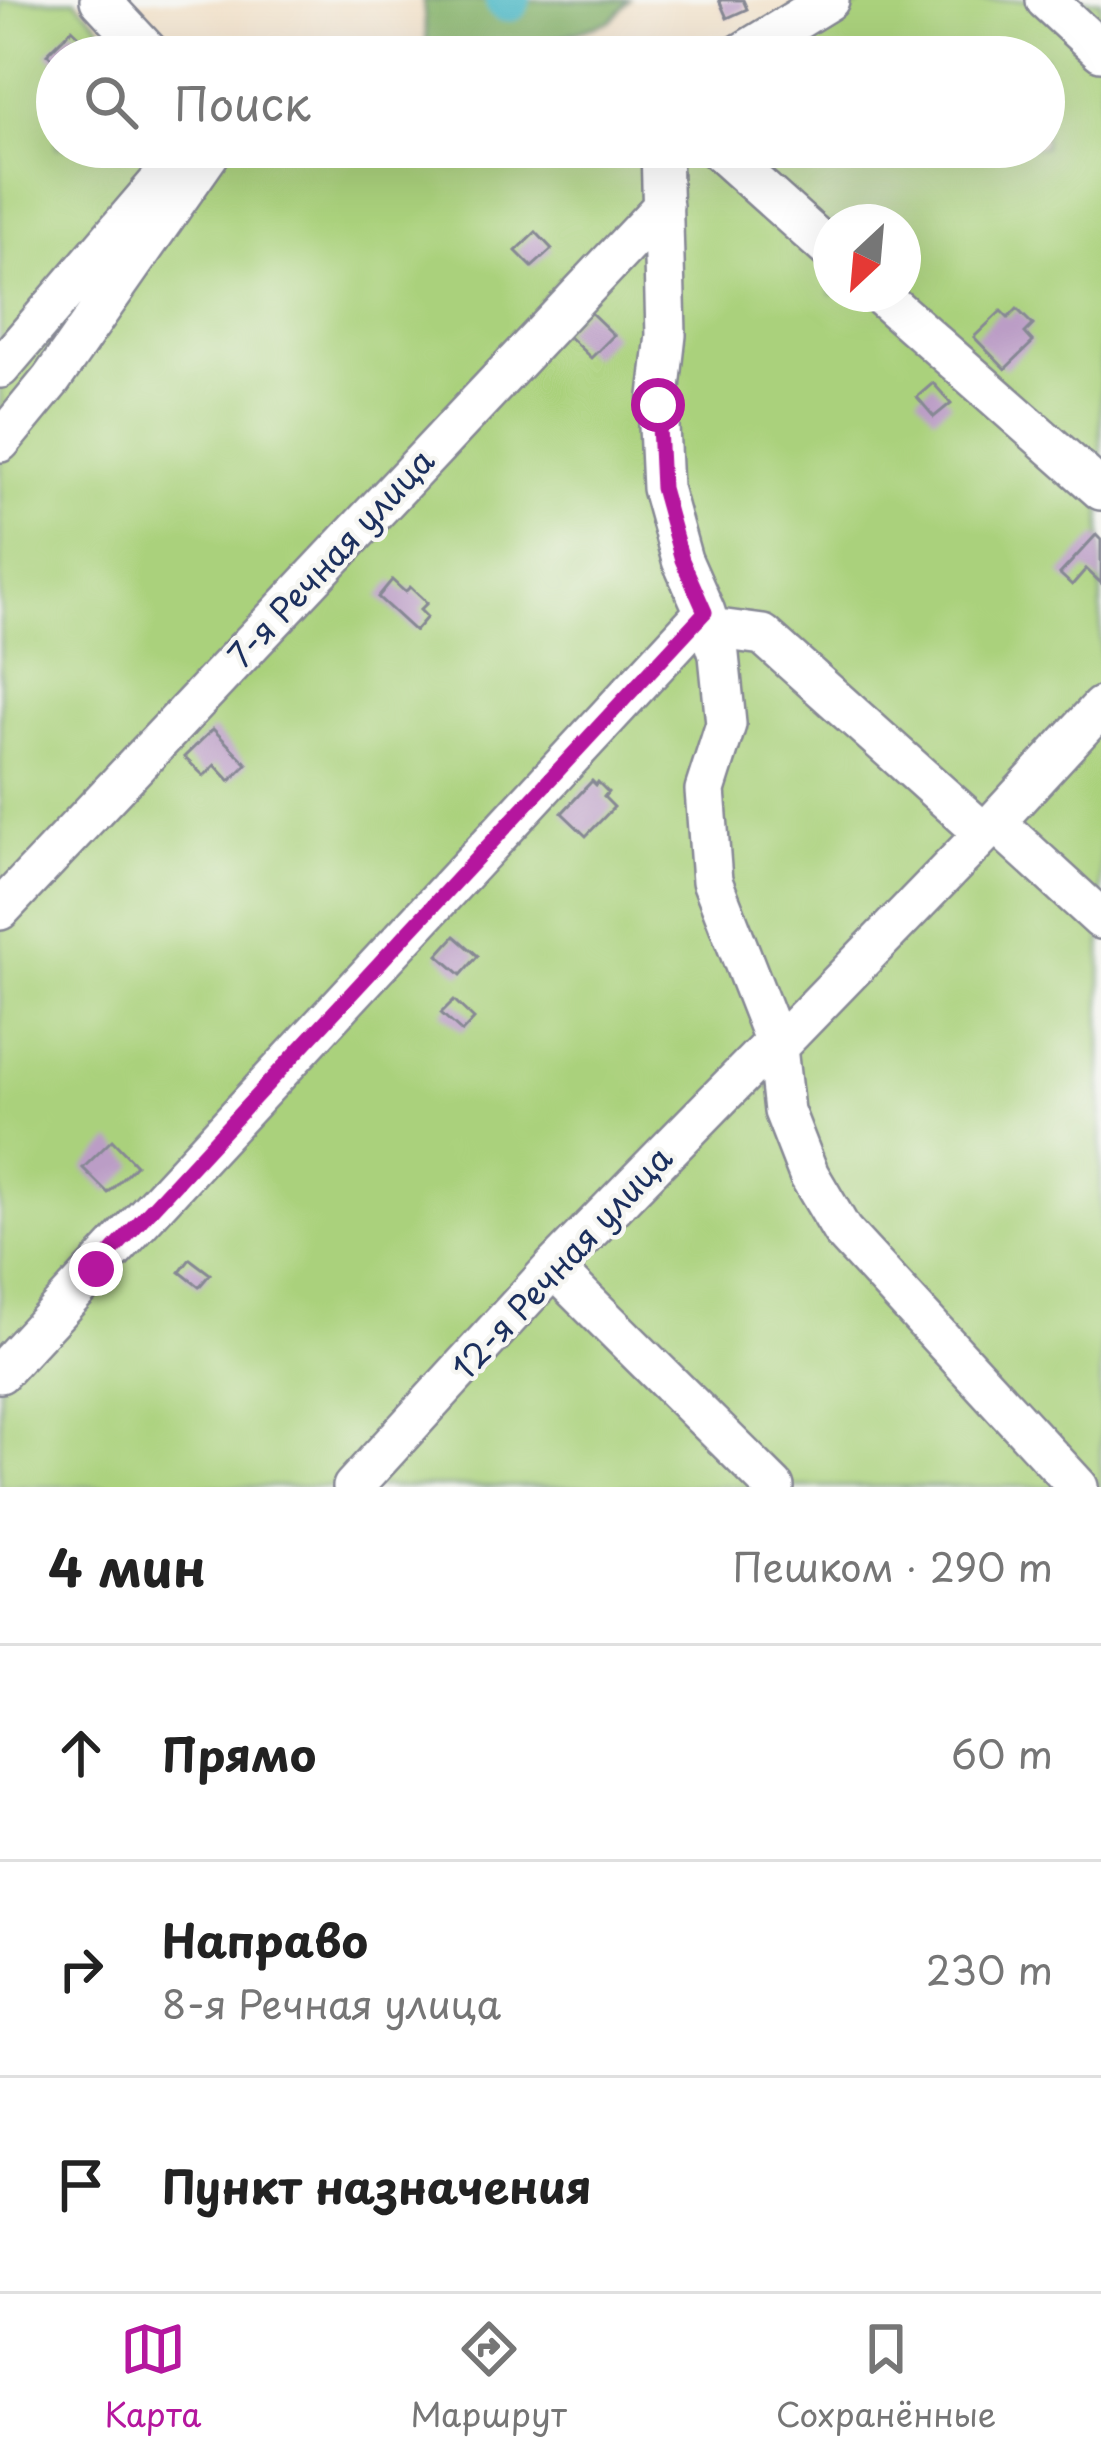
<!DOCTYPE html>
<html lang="ru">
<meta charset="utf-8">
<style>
:root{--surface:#fff;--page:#f2f2f2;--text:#222;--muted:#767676;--line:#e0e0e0;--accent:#b5179e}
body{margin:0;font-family:"Playpen Sans",sans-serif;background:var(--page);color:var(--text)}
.compass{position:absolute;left:813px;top:204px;width:108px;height:108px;border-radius:50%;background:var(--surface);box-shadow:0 12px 48px #0002;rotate:206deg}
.stop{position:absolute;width:36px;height:36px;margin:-27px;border:9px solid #b5179e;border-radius:50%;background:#fff}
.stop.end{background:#b5179e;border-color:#fff;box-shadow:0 3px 12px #0008}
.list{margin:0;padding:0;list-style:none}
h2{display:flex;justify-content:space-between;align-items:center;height:156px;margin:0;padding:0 48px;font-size:51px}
h2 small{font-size:39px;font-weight:400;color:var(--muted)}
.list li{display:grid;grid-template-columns:78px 1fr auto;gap:36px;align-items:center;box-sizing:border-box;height:216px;padding:0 48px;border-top:3px solid var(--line)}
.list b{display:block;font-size:45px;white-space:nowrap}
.list p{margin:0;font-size:39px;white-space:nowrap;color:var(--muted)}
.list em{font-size:39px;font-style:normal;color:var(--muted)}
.icon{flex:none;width:66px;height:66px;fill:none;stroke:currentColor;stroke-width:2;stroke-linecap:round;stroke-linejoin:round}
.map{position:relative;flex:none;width:1101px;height:1487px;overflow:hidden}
.search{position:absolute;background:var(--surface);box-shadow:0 12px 48px #0002;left:36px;right:36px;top:36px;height:132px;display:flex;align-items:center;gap:30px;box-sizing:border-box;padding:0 42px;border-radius:66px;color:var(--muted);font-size:45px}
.sheet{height:804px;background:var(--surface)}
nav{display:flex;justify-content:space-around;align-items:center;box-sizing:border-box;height:168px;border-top:3px solid var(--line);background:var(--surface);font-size:33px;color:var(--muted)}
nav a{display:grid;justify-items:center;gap:6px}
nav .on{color:var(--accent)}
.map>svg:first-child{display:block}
.green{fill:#aad17c;stroke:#62806d;stroke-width:3;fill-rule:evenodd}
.forest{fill:#87b36c;stroke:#517165;stroke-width:3}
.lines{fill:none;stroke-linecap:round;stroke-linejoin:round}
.river{stroke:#4ab7c5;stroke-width:45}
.building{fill:#bb9dc6}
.minor-casing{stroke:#868894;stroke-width:44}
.minor{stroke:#fff;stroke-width:39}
.route{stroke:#b5179e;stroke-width:15}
.labels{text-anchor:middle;stroke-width:9;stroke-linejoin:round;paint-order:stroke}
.street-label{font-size:33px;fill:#1b2f5e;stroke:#f6f6f2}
</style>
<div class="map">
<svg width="1101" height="1487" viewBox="0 0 1101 1487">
<rect width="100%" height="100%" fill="#f6f6f2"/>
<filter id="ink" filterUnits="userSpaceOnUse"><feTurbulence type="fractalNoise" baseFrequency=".00833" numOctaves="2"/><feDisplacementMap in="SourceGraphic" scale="24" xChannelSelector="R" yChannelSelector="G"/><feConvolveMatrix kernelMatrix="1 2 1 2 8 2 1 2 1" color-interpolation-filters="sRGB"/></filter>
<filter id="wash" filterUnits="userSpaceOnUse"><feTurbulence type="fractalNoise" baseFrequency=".004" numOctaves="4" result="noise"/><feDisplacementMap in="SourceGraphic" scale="48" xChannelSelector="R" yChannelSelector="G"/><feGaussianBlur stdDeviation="2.7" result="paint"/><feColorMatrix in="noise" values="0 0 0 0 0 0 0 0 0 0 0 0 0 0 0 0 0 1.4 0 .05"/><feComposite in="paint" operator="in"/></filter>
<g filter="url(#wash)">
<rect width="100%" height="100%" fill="#f2e1c9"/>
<path class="green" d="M0 0H75L130 57H57V147H361L431 159 491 147H1044V57H774L867 0H1101V1487H0ZM831 222H903V294H831Z"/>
<path class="forest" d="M423 0H629L611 21 539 44 536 57H428Z"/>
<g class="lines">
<path class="river" d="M507 0H508"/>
</g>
<g id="blocks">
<path class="building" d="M719 0H743L747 9 727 18Z
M72 29 98 54 95 57H57V63L47 54Z
M597 44 601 57H571L569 53Z
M536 232 552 249 532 267 516 251Z
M586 308 614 335 591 358 563 331Z
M1017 309 1033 325 1025 333 1033 342 1005 369 974 337 1001 311 1008 318Z
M933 383 951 403 934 417 917 397Z
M1096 535 1101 540V583L1086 569 1072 585 1060 574Z
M392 580 405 592 410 587 427 603 420 610 427 617 415 631 378 597Z
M213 729 247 764 230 781 215 765 204 776 184 757Z
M592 781 596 785 598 782 608 792 604 797 614 807 586 836 562 813Z
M455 936 478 956 461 975 438 955Z
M454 1000 474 1019 462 1032 441 1013Z
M112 1140 136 1165 108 1193 83 1168Z
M190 1259 210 1274 199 1287 180 1272Z"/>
</g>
</g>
<g filter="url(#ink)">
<use href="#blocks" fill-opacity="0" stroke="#868894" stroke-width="3"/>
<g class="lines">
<defs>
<path id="minor" d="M100 0 153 57
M1046 0 1101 51
M736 57 829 0
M661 147 666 335 658 405 662 488 682 560 705 612 719 655 726 724 705 790 712 881 777 1047 784 1111 809 1175 842 1231 1078 1487
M715 147 831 251
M879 294 1101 490
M0 368 178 160
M0 442 51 380 214 147
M711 628 763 635 984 833
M995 822 1101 919
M0 910 663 206
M777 1047 995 822 1101 707
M553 1268 774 1487
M0 1373 705 612
M353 1487 553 1268 774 1042"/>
</defs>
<use href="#minor" class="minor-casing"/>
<use href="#minor" class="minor"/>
</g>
</g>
<g class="lines" filter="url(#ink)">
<path class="route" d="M96 1269 705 612 682 560 662 488 658 405"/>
</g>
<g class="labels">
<g class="street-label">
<text transform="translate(331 558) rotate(-47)" y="12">7-я Речная улица</text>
<text transform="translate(562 1263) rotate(-47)" y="12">12-я Речная улица</text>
</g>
</g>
</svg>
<svg class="compass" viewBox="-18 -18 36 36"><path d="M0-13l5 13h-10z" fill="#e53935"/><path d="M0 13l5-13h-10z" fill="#767676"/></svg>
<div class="stop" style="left:658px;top:405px"></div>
<div class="stop end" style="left:96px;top:1269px"></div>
<div class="search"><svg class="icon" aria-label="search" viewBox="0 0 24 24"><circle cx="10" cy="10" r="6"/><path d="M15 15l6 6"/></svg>Поиск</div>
</div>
<section class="sheet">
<h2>4 мин<small>Пешком · 290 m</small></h2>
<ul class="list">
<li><svg class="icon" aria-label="ahead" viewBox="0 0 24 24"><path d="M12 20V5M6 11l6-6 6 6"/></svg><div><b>Прямо</b></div><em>60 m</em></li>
<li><svg class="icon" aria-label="right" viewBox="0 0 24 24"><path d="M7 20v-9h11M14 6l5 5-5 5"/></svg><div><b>Направо</b><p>8-я Речная улица</p></div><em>230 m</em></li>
<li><svg class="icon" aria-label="arrive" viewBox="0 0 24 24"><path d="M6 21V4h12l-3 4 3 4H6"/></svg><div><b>Пункт назначения</b></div></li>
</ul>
</section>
<nav>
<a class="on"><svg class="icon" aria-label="map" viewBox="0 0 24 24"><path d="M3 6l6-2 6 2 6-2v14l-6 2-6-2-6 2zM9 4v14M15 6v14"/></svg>Карта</a>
<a><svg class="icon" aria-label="directions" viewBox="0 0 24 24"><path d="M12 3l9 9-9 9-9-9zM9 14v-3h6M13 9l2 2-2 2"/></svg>Маршрут</a>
<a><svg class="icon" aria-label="saved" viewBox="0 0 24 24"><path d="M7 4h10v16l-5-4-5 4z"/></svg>Сохранённые</a>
</nav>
